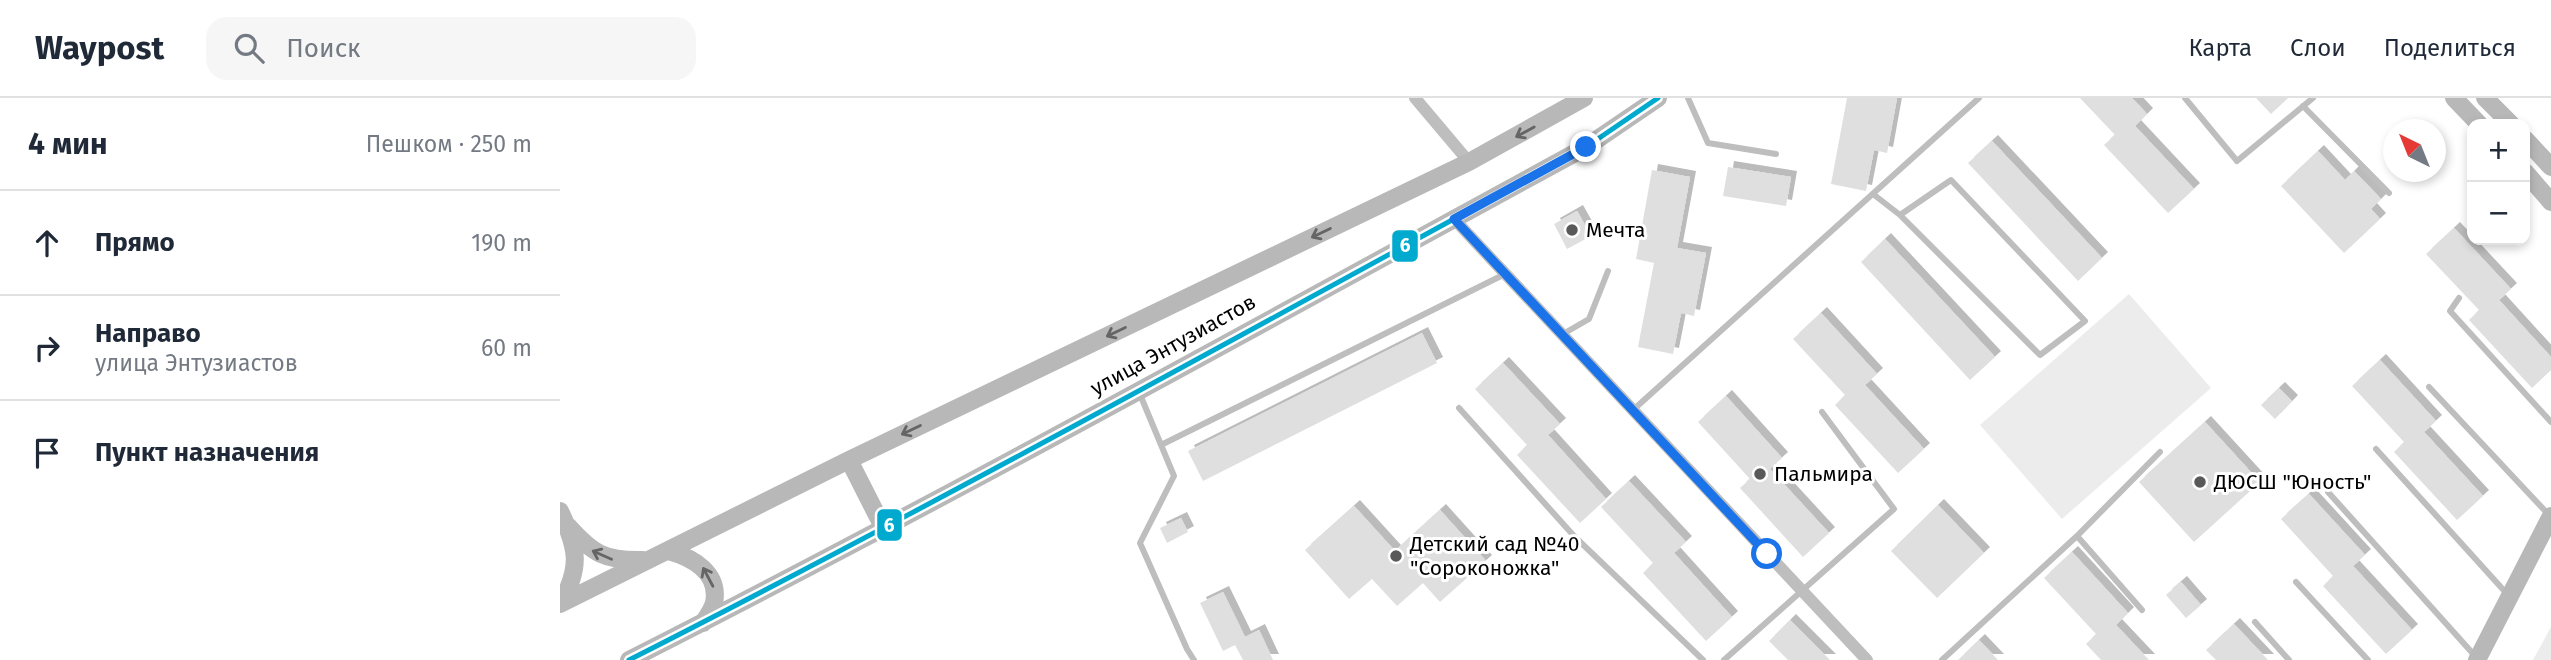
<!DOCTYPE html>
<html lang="ru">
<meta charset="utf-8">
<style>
:root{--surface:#fff;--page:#f6f6f7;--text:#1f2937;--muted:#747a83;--line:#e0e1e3}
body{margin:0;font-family:"Fira Sans",sans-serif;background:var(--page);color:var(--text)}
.controls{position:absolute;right:21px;top:21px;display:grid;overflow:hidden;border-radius:14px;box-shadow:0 4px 10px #0003}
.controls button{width:63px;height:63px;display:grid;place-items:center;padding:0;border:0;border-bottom:2px solid var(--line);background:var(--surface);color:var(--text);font:35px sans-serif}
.compass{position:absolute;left:1823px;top:21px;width:63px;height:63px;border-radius:50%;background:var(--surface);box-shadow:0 4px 10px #0003;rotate:317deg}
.stop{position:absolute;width:21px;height:21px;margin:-16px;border:5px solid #1a73e8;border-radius:50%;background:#fff}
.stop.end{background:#1a73e8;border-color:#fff;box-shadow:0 2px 7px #0008}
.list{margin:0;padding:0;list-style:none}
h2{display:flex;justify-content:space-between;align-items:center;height:91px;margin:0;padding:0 28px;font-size:30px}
h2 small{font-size:23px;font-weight:400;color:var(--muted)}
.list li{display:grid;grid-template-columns:46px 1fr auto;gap:21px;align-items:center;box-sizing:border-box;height:105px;padding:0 28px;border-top:2px solid var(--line)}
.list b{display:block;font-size:26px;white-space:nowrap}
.list p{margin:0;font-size:23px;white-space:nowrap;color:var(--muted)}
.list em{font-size:23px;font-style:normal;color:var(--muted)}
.icon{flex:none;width:38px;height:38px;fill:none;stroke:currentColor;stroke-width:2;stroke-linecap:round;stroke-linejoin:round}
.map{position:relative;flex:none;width:1991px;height:562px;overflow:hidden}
header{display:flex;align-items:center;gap:42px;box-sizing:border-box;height:98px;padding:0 35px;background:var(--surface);border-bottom:2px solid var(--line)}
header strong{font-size:33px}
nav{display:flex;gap:38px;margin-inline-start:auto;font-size:24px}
.search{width:490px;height:63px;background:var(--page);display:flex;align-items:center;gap:18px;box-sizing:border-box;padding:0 24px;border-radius:21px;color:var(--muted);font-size:26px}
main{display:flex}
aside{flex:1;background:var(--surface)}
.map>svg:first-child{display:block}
.green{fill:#ececec}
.building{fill:#dfdfdf;filter:url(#shadow)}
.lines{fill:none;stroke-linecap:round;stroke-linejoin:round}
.lane{stroke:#bebebe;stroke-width:6}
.street{stroke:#bebebe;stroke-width:12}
.secondary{stroke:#b8b8b8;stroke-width:18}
.bus-1-casing{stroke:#fff;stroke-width:10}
.bus-1{stroke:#00a9ce;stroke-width:5}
.oneway{stroke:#656565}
.route{stroke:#1a73e8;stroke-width:9}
.poi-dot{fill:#595959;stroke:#fff;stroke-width:2.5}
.labels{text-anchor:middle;stroke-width:6;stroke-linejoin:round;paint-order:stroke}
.poi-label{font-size:21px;fill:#000;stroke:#fff;text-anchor:start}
.street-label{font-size:21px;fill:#000;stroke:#fff}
.line-badge{stroke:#fff;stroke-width:2.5}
.badge-label{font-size:19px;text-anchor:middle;font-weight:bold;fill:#fff}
</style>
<header>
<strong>Waypost</strong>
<div class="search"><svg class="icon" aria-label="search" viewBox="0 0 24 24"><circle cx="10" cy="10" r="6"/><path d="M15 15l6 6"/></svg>Поиск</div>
<nav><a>Карта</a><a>Слои</a><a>Поделиться</a></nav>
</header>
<main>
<aside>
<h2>4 мин<small>Пешком · 250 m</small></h2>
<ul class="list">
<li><svg class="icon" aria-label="ahead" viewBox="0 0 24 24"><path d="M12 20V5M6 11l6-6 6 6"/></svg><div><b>Прямо</b></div><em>190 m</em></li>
<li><svg class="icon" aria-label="right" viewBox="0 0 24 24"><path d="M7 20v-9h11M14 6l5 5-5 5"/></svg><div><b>Направо</b><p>улица Энтузиастов</p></div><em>60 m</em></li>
<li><svg class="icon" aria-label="arrive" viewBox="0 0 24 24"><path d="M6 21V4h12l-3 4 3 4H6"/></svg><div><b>Пункт назначения</b></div></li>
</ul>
</aside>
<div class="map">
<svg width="1991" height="562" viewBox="0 0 1991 562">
<defs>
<filter id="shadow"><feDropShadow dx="6" dy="-6" stdDeviation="0" flood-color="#0004"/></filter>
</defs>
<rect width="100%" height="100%" fill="#fff"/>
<path class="green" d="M1569 196 1651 290 1502 421 1420 327Z
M1991 529V562H1973Z"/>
<path class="building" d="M1287 0H1337L1327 55 1314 52 1306 93 1271 86Z
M1520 0H1572L1587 16 1575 28 1634 91 1608 115 1544 47 1555 37Z
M1696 0H1728L1711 16Z
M1432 43 1542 160 1518 183 1408 65Z
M1758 53 1785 82 1794 73 1821 101 1811 111 1820 121 1784 155 1721 88Z
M1168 69 1231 79 1226 108 1163 98Z
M1092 72 1130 79 1117 150 1146 155 1134 218 1121 215 1113 256 1078 249 1094 165 1076 161Z
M1017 113 1031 138 1007 151 994 126Z
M1894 130 1951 191 1939 202 1991 259V272L1972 290 1909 222 1919 212 1866 156Z
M1325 141 1435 259 1410 282 1301 164Z
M1261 215 1317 276 1305 287 1364 351 1338 375 1275 307 1285 297 1233 241Z
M862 235 877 265 643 383 628 353Z
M1820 262 1876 323 1864 334 1923 398 1897 422 1834 354 1844 344 1792 288Z
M943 265 1000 326 988 337 1046 401 1020 425 957 357 967 347 915 291Z
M1719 290 1732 303 1715 321 1701 307Z
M1166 298 1222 360 1210 371 1269 435 1243 459 1180 390 1190 381 1138 324Z
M1645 324 1700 384 1634 444 1579 384Z
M1069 383 1126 444 1114 455 1172 519 1146 543 1083 475 1093 465 1041 409Z
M1749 396 1805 457 1793 468 1852 532 1826 556 1763 488 1773 478 1721 421Z
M1378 407 1424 455 1377 500 1331 453Z
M794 408 835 453 880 412 926 463 880 504 863 485 837 508 812 481 789 501 745 452Z
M621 420 628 434 607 445 600 430Z
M1512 454 1568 515 1556 527 1589 562H1541L1526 546 1536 536 1484 480Z
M1621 484 1641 507 1626 520 1606 497Z
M663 494 685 539 699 532 713 562H683L675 547 663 553 640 505Z
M1230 522 1270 562H1228L1209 543Z
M1674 526 1708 562H1656L1646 552Z
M1419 542 1438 562H1398Z"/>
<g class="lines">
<path class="lane" d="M1128 0 1148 45 1216 56
M1625 0 1677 63 1753 0
M1743 8 1829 95
M1313 96 1340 117 1391 82 1525 223 1480 257 1340 117
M1899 200 1890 213 1991 324
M1003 236 1029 221 1048 173
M1869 289 1989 417
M579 294 614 378 580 445 627 551 634 562
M899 310 1014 438 1143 562
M1073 312 1419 0
M601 347 945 176
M1816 351 1948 497
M1768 394 1916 559
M1517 438 1582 512
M1736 484 1808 562
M1695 524 1729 562
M1164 562 1334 411 1262 314
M1382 562 1517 438 1600 354"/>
<path class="street" d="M855 0 909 64
M894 121 1307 562"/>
<path class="secondary" d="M1894 0 1919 26
M1925 0 1951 26
M1965 41 1991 69
M1965 74 1991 104
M289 362 323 429
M0 413C18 451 21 469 1 505
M8 428C33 456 45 463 83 462
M109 453C133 460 160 475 154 505 152 512 147 519 143 525
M0 506 289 362 909 64 1024 0
M69 562C392 398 708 222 1026 49L1098 0
M1917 562 1991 418"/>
<defs>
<path id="bus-1" d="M69 562C392 398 708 222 1026 49L1098 0"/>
</defs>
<use href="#bus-1" class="bus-1-casing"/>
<use href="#bus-1" class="bus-1"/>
</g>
<defs><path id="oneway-shaft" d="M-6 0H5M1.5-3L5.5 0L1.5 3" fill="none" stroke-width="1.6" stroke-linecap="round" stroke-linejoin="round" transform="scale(1.75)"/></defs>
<g class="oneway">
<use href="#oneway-shaft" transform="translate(965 34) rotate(151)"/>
<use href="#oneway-shaft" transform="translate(761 135) rotate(154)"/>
<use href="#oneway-shaft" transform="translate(556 234) rotate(154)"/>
<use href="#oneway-shaft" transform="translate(351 332) rotate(154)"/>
<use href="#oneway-shaft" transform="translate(42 457) rotate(-156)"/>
<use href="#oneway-shaft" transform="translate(148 479) rotate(-118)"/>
</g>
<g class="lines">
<path class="route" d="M1026 49 894 121 1207 456"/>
</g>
<g class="poi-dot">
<circle cx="1012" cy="132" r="7"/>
<circle cx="1200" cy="376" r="7"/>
<circle cx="1640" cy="384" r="7"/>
<circle cx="836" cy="458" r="7"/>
</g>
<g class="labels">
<g class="poi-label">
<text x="1026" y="139">Мечта</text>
<text x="1214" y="383">Пальмира</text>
<text x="1654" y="391">ДЮСШ "Юность"</text>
<text x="850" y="453">Детский сад №40<tspan x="850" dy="24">"Сороконожка"</tspan></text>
</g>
<g class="street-label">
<text transform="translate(613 247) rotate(-29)" y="7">улица Энтузиастов</text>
</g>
</g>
<g class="line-badge">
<rect x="831" y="131" width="28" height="34" rx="7" fill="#00a9ce"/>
<rect x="316" y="410" width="27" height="34" rx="7" fill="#00a9ce"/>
</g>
<g class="badge-label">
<text x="845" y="154">6</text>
<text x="329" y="434">6</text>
</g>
</svg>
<div class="controls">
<button>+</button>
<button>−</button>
</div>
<svg class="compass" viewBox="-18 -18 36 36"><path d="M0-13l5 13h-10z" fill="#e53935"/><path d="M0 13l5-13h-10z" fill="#747a83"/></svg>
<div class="stop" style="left:1207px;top:456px"></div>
<div class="stop end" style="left:1026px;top:49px"></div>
</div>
</main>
